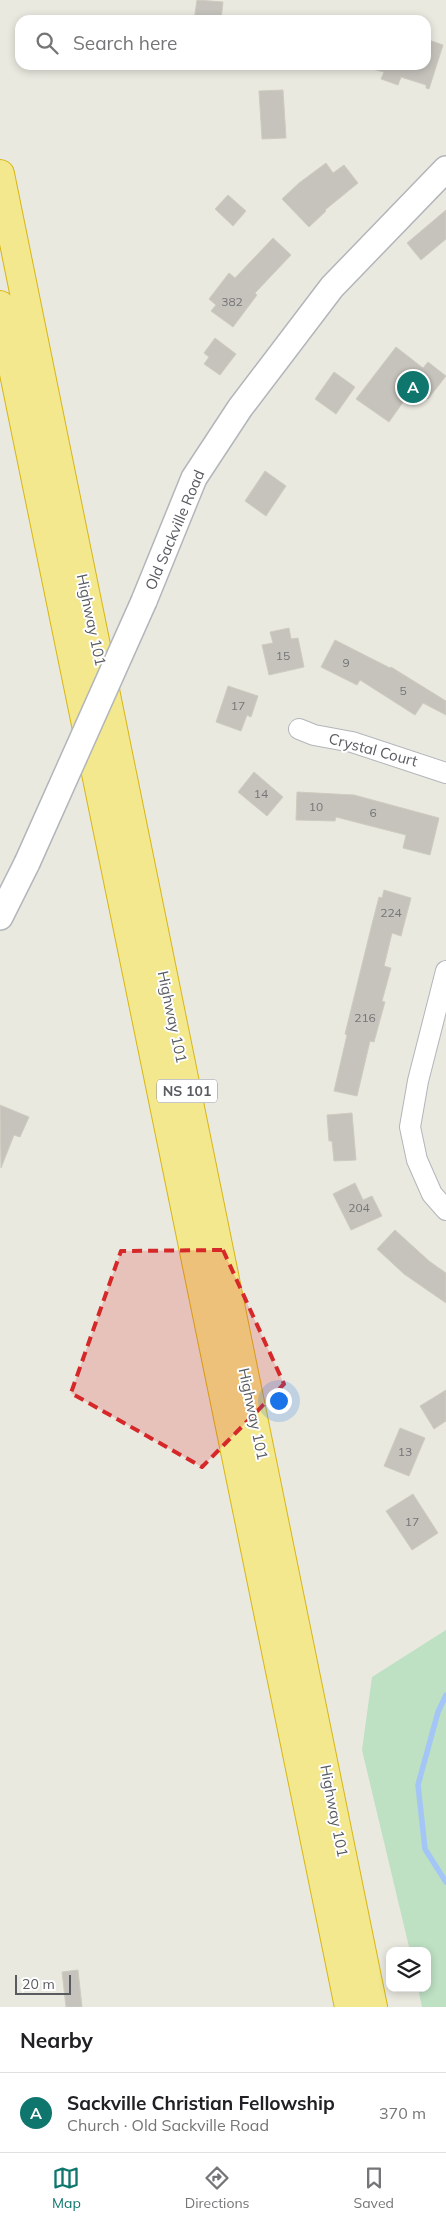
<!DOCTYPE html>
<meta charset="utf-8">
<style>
:root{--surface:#fff;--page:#f2f2f2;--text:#202124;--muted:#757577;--line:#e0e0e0;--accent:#0f766e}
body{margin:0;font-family:Mulish,sans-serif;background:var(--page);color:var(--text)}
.controls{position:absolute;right:15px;bottom:15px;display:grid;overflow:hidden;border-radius:10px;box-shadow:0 2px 8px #0003}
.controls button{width:45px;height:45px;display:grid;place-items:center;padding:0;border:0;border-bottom:1px solid var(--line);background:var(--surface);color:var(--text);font:25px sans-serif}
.scale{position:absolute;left:15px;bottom:12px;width:56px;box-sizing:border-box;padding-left:5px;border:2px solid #585b60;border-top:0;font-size:14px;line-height:18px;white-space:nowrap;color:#585b60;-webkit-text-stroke:4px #fff;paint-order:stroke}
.you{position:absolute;left:278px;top:1400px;width:18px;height:18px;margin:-12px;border:4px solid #fff;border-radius:50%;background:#1a73e8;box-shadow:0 0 0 8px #1a73e833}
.badge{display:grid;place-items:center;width:32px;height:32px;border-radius:50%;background:var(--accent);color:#fff;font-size:16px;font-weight:700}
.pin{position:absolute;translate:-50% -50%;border:2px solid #fff;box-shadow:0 1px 5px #0006}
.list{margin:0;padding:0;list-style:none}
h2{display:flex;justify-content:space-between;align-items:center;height:65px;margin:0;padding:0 20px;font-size:21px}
h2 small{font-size:16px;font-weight:400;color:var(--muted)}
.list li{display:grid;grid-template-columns:32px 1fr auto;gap:15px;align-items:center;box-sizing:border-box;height:80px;padding:0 20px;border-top:1px solid var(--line)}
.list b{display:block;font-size:19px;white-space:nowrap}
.list p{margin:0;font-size:16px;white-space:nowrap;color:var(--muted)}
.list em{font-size:16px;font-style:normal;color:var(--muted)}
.icon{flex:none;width:28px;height:28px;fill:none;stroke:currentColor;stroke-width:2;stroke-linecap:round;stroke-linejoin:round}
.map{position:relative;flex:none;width:446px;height:2007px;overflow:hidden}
.search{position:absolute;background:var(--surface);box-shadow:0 2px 8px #0003;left:15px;right:15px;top:15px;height:55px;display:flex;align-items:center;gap:12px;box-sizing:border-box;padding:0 18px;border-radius:15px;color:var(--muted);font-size:19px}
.sheet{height:145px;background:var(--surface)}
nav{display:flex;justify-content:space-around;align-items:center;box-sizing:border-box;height:70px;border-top:1px solid var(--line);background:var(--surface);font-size:14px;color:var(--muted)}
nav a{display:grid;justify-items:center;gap:2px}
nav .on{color:var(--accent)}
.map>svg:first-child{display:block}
.green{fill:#bee0c3}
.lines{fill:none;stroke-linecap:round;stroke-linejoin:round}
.stream{stroke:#a3c6f7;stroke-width:5.5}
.building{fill:#c6c3bd;stroke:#ceccbf}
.minor-casing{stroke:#b2b5ba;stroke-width:22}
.tertiary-casing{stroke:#b2b5ba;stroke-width:28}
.motorway-casing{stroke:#d8b612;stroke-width:30}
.minor{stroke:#fff;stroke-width:20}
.tertiary{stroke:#fff;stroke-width:25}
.motorway{stroke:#f3e88e;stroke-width:28}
.tertiary-bridge-casing{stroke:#b2b5ba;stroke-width:28;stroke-linecap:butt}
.tertiary-bridge{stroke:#fff;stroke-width:25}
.marked{fill:#d62828;fill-opacity:0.2;stroke:#d62828;stroke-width:4;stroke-dasharray:10 6;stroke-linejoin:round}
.labels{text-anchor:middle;stroke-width:4;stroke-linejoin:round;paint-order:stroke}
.number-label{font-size:12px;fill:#747577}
.shield{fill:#fff;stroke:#8a8c90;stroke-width:1}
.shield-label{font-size:14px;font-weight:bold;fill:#585b60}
.street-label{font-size:15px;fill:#585b60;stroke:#fff}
</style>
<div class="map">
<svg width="446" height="2007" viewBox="0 0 446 2007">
<rect width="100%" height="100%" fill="#eae9e0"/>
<path class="green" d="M446 1630V2007H422L418 1988H427V1951H410L362 1750 372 1677Z"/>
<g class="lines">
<path class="stream" d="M446 1695 438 1712 418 1785 425 1849 446 1882"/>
</g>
<path class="building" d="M197 0 223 2 221 20H194Z
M426 39 443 45 429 89 426 88V85L401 77 398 85 381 79 384 72 372 69V65H426Z
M283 90 286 138 262 139 259 91Z
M326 163 333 173 344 165 358 183 325 210 326 211 309 227 282 199 299 183Z
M228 195 246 211 233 226 215 209Z
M446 210V239L421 260 407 243Z
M273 238 291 255 255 293 257 295 233 327 211 311 216 305 209 299 229 273 235 278Z
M215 338 236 354 220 375 204 364 209 357 204 353Z
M396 347 423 368 428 362 446 376 428 399 425 396 419 404 408 395 389 422 356 399Z
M334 372 355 387 336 414 315 399Z
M265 471 286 486 266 516 245 501Z
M289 628 291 639 298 638 304 667 269 675 262 645 273 643 270 632Z
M335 640 390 668 391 667 446 701V715L423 703 415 715 360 680 357 685 321 667Z
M228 686 258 696 251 717 247 715 241 731 216 722Z
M254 772 283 797 267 816 238 792Z
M297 792 354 795 439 818 430 855 403 848 406 835 336 817 335 821 296 820Z
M384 890 411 898 401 936 392 933 384 966 391 968 382 1001 385 1002 374 1042 370 1041 357 1096 334 1091 347 1035 345 1034 371 928 379 897 382 898Z
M0 1105 29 1117 20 1137 14 1135 1 1168Z
M352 1113 356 1160 334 1161 332 1141H329L327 1115Z
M355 1183 363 1200 372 1196 382 1216 351 1230 333 1194Z
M395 1230 429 1261 446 1273V1303L404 1274 377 1249Z
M446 1390V1421L434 1429 420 1406Z
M400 1428 425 1438 409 1476 384 1466Z
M413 1494 438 1533 412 1550 386 1511Z
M78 1970 82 2007H66L62 1972Z"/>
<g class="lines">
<defs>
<path id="minor" d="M299 729 314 735 352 742 446 773
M446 971 418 1081 410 1127 417 1160 432 1194 446 1210"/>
<path id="tertiary" d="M144 601 194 478 240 408 332 287 446 169
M0 917 27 863"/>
<path id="motorway" d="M0 174 373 2007
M0 305 349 2007"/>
</defs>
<use href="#minor" class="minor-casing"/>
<use href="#tertiary" class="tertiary-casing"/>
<use href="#motorway" class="motorway-casing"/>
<use href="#minor" class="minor"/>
<use href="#tertiary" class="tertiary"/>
<use href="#motorway" class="motorway"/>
<defs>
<path id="tertiary-bridge" d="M27 863 144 601"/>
</defs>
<use href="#tertiary-bridge" class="tertiary-bridge-casing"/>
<use href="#tertiary-bridge" class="tertiary-bridge"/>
</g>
<path class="marked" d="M223 1250 284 1384 202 1467 71 1393 121 1251Z"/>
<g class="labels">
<g class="number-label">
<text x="232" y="306">382</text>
<text x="283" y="660">15</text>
<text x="346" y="667">9</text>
<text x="403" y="695">5</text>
<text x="238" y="710">17</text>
<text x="261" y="798">14</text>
<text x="316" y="811">10</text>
<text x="373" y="817">6</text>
<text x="391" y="917">224</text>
<text x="365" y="1022">216</text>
<text x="359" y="1212">204</text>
<text x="405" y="1456">13</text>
<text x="412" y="1526">17</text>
</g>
<rect class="shield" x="157" y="1079.5" width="60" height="23" rx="4"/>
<g class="shield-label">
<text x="187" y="1096">NS 101</text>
</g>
<g class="street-label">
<text transform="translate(175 530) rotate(-67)" y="5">Old Sackville Road</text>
<text transform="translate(91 620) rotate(78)" y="5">Highway 101</text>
<text transform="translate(373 750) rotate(15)" y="5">Crystal Court</text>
<text transform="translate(172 1017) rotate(78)" y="5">Highway 101</text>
<text transform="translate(253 1414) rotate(78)" y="5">Highway 101</text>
<text transform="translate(334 1811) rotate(79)" y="5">Highway 101</text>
</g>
</g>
</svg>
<div class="controls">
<button><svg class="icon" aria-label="layers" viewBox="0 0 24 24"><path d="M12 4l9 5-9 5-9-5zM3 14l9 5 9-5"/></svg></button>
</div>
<div class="scale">20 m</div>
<div class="you"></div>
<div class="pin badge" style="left:413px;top:387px">A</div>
<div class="search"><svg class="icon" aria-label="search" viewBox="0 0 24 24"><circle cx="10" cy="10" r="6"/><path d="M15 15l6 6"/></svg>Search here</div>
</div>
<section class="sheet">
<h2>Nearby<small></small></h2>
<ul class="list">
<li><span class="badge">A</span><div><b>Sackville Christian Fellowship</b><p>Church · Old Sackville Road</p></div><em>370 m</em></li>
</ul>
</section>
<nav>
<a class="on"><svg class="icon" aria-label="map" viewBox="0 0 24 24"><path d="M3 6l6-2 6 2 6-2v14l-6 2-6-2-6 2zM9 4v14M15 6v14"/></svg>Map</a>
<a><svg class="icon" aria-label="directions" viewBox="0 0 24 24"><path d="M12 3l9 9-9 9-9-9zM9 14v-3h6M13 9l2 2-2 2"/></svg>Directions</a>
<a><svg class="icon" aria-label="saved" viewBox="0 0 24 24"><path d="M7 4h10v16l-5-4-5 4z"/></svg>Saved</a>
</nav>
